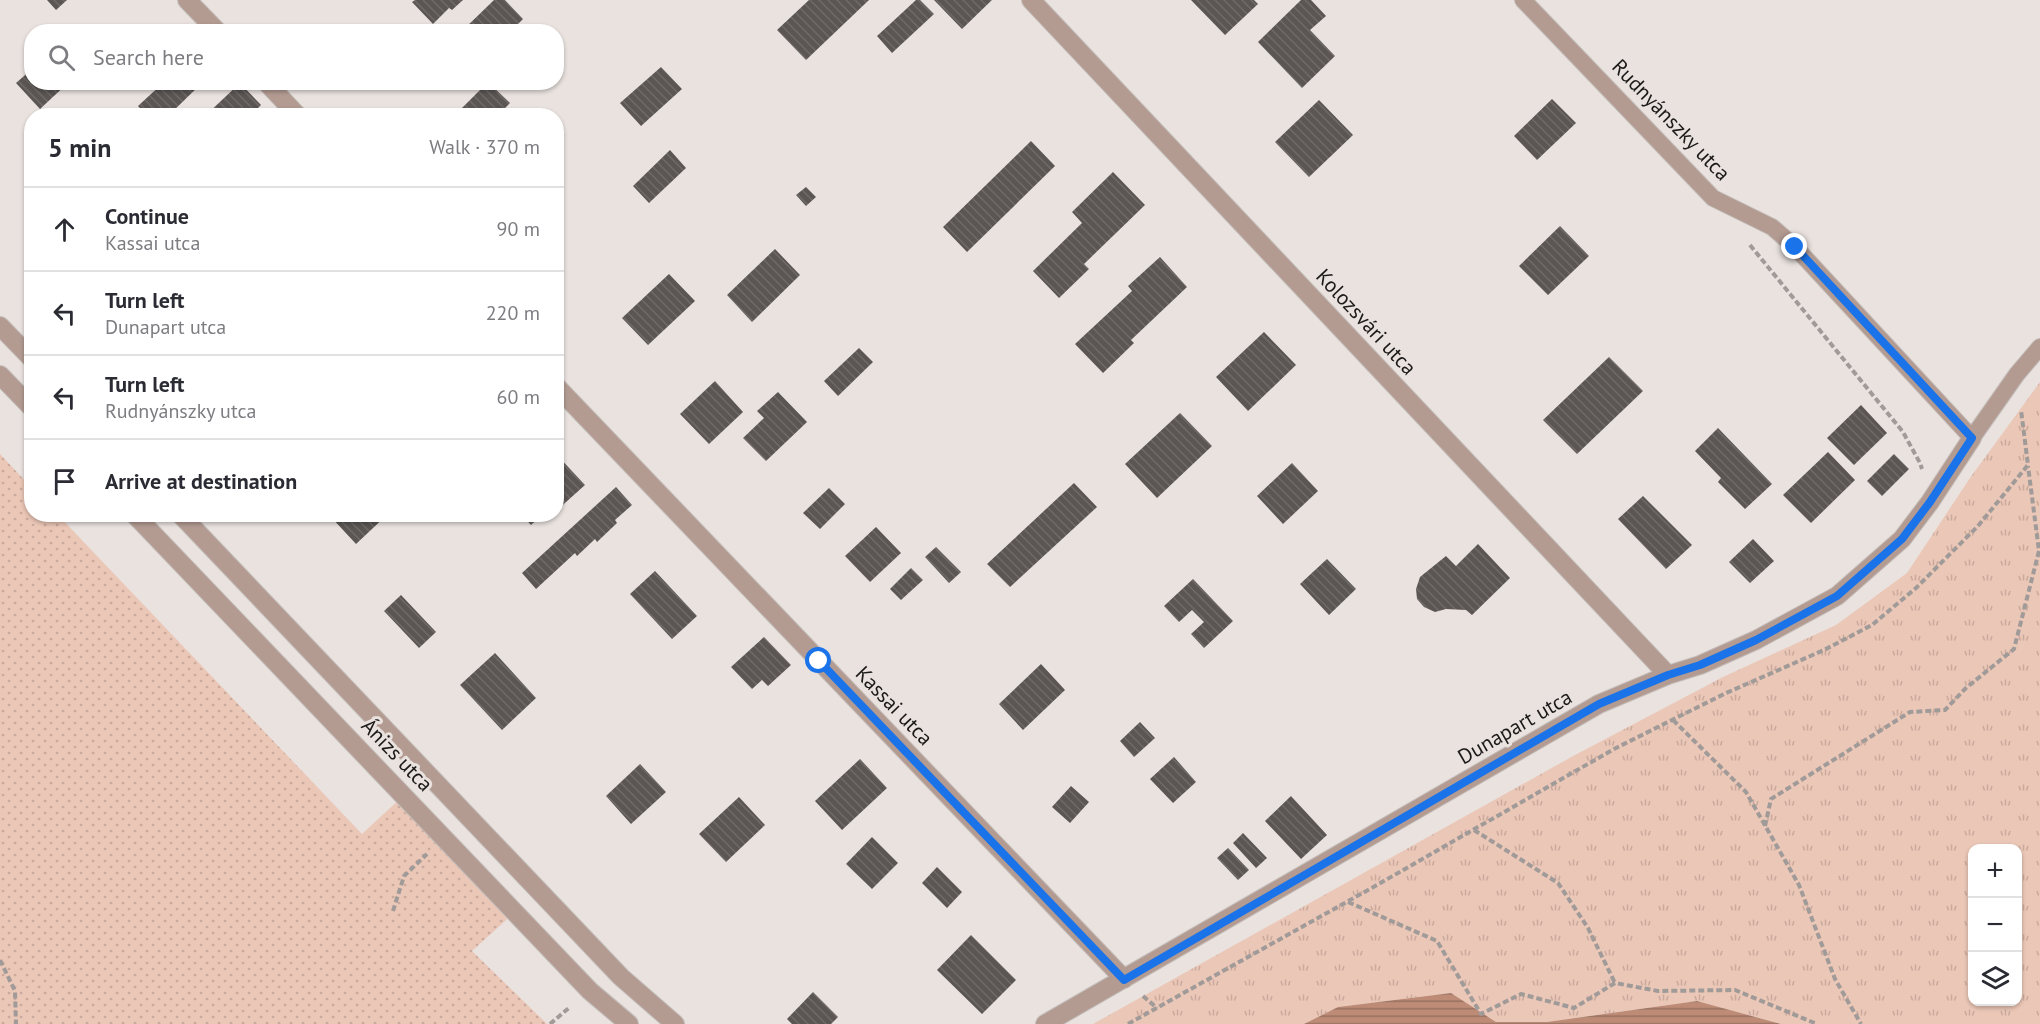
<!DOCTYPE html>
<meta charset="utf-8">
<style>
:root{--surface:#fff;--page:#f2f2f3;--text:#2b2b33;--muted:#7c7c81;--line:#e1e1e2}
body{margin:0;font-family:"PT Sans",sans-serif;background:var(--page);color:var(--text)}
.controls{position:absolute;right:18px;bottom:18px;display:grid;overflow:hidden;border-radius:12px;box-shadow:0 2px 4px #0004}
.controls button{width:54px;height:54px;display:grid;place-items:center;padding:0;border:0;border-bottom:2px solid var(--line);background:var(--surface);color:var(--text);font:30px sans-serif}
.stop{position:absolute;width:18px;height:18px;margin:-14px;border:4px solid #1a73e8;border-radius:50%;background:#fff}
.stop.end{background:#1a73e8;border-color:#fff;box-shadow:0 2px 6px #0008}
.list{margin:0;padding:0;list-style:none}
h2{display:flex;justify-content:space-between;align-items:center;height:78px;margin:0;padding:0 24px;font-size:26px}
h2 small{font-size:20px;font-weight:400;color:var(--muted)}
.list li{display:grid;grid-template-columns:39px 1fr auto;gap:18px;align-items:center;box-sizing:border-box;height:84px;padding:0 24px;border-top:2px solid var(--line)}
.list b{display:block;font-size:22px;white-space:nowrap}
.list p{margin:0;font-size:20px;white-space:nowrap;color:var(--muted)}
.list em{font-size:20px;font-style:normal;color:var(--muted)}
.icon{flex:none;width:33px;height:33px;fill:none;stroke:currentColor;stroke-width:2;stroke-linecap:round;stroke-linejoin:round}
.map{position:relative;flex:none;width:2040px;height:1024px;overflow:hidden}
.search{position:absolute;background:var(--surface);box-shadow:0 2px 4px #0004;left:24px;top:24px;width:540px;height:66px;display:flex;align-items:center;gap:15px;box-sizing:border-box;padding:0 21px;border-radius:24px;color:var(--muted);font-size:22px}
.panel{position:absolute;background:var(--surface);box-shadow:0 2px 4px #0004;left:24px;top:108px;width:540px;height:414px;border-radius:24px}
.map>svg:first-child{display:block}
.grass{fill:url(#grass-dots)}
.park{fill:url(#park-tufts);fill-rule:evenodd}
.water{fill:url(#water-rules)}
.building{fill:url(#building-back-hatch)}
.lines{fill:none;stroke-linecap:round;stroke-linejoin:round}
.service-casing{stroke:#c4bebb;stroke-width:18}
.minor-casing{stroke:#c4bebb;stroke-width:20}
.path{stroke:#a09a98;stroke-width:4;stroke-dasharray:6 3;stroke-linecap:butt}
.service{stroke:#b39b92;stroke-width:16}
.minor{stroke:#b39b92;stroke-width:18}
.route{stroke:#1a73e8;stroke-width:8}
.labels{text-anchor:middle;stroke-width:6;stroke-linejoin:round;paint-order:stroke}
.street-label{font-size:21px;fill:#1c1a19;stroke:#e9e2df}
</style>
<div class="map">
<svg width="2040" height="1024" viewBox="0 0 2040 1024">
<defs>
<pattern id="grass-dots" width="8" height="8" patternUnits="userSpaceOnUse" patternTransform="scale(1.5)"><rect width="8" height="8" fill="#ebc7b7"/><path d="M2 2h.1M6 6h.1" fill="none" stroke="#c9aa9d" stroke-width="1.8" stroke-linecap="round"/></pattern>
<pattern id="park-tufts" width="24" height="20" patternUnits="userSpaceOnUse" patternTransform="scale(1.5)"><rect width="24" height="20" fill="#ebc7b7"/><path d="M3 7l-1-3M5 7V3M7 7l1-3M15 17l-1-3M17 17v-4M19 17l1-3" fill="none" stroke="#c9aa9d"/></pattern>
<pattern id="water-rules" width="6" height="5" patternUnits="userSpaceOnUse" patternTransform="scale(1.5)"><rect width="6" height="5" fill="#bd8b76"/><path d="M0 2.5h6" fill="none" stroke="#997160"/></pattern>
<pattern id="building-back-hatch" width="6" height="6" patternUnits="userSpaceOnUse" patternTransform="scale(1.5)"><rect width="6" height="6" fill="#5b5653"/><path d="M-1 5l2 2M0 0l6 6M5-1l2 2" fill="none" stroke="#6e6a68"/></pattern>
</defs>
<rect width="100%" height="100%" fill="#e9e2df"/>
<path class="grass" d="M0 454 31 487 32 514 58 515 362 834 402 797 514 913 472 951 547 1024H0Z"/>
<path class="park" d="M2040 382V1024H1781L1697 1001 1547 1022H1496L1451 993 1338 1007 1304 1024H1093L1575 755 1723 677 1836 625 1907 573 1970 478ZM1972 848H2018V1002H1972Z"/>
<path class="water" d="M1451 993 1496 1022H1547L1697 1001 1781 1024H1304L1338 1007Z"/>
<path class="building" d="M47 0H67L56 10Z
M415 0H463L452 10 449 8 433 24 412 2Z
M494 0H505L523 19 510 32H502L499 29 496 32H461Z
M809 0H869L806 60 777 30Z
M916 0H920L934 14 892 53 877 36Z
M934 0H992L962 29Z
M1191 0H1254L1258 4 1225 35Z
M1301 0H1311L1326 16 1310 30 1335 56 1302 88 1258 42Z
M661 67 682 89 641 126 620 103Z
M32 69V82H69L40 109 16 83Z
M164 82H203L168 116H147L138 106Z
M488 82 510 103 497 116H454Z
M240 83 261 105 250 116H205Z
M1552 99 1576 123 1537 160 1514 136Z
M1319 100 1353 135 1309 177 1275 142Z
M1031 141 1055 166 967 252 943 227Z
M670 150 686 168 649 203 633 186Z
M1113 172 1145 205 1084 264 1089 269 1059 298 1033 271 1082 223 1072 212Z
M806 187 816 197 806 206 796 195Z
M1560 226 1589 256 1548 295 1519 266Z
M775 249 800 275 752 322 727 295Z
M1160 257 1187 287 1131 340 1134 343 1103 373 1075 344 1132 291 1128 286Z
M669 274 695 301 648 345 622 318Z
M1264 332 1296 365 1248 411 1216 377Z
M859 348 873 362 838 396 824 381Z
M1609 357 1643 391 1577 454 1543 420Z
M715 381 743 412 709 444 680 414Z
M778 392 807 422 766 461 743 438 764 418 757 411Z
M1861 405 1887 433 1854 465 1827 438Z
M1180 413 1212 446 1157 498 1125 464Z
M1718 428 1772 484 1745 509 1718 482 1721 478 1695 451Z
M1828 452 1855 480 1811 523 1783 495Z
M556 454 585 485 556 511Z
M1894 454 1909 469 1882 496 1867 481Z
M1292 463 1318 491 1283 524 1257 496Z
M1074 483 1097 507 1010 587 987 564Z
M616 487 632 505 615 520 617 523 597 542 595 539 577 556 575 553 536 589 522 573Z
M829 488 845 504 820 529 803 513Z
M1643 496 1692 545 1666 569 1618 519Z
M333 514H388L356 544 331 517Z
M521 514H543L531 525Z
M876 527 901 553 870 582 845 556Z
M1753 539 1774 561 1750 583 1729 562Z
M1478 544 1510 578 1472 615 1466 610 1446 609 1435 612 1424 607 1417 599 1416 589 1420 577 1446 556 1456 566Z
M936 547 961 572 949 583 925 557Z
M1327 559 1356 589 1329 615 1300 584Z
M911 568 923 580 901 600 890 589Z
M655 571 697 616 672 639 630 594Z
M1193 579 1233 621 1204 648 1191 634 1204 622 1192 610 1179 622 1164 606Z
M401 595 436 632 419 648 384 611Z
M764 637 791 665 768 686 762 680 752 689 731 667Z
M495 653 536 698 502 730 460 685Z
M1041 664 1065 690 1023 730 999 704Z
M1140 722 1155 738 1134 757 1120 741Z
M1174 757 1196 782 1173 803 1150 779Z
M860 759 887 788 842 830 815 801Z
M640 764 666 792 631 824 606 796Z
M1071 786 1089 802 1070 823 1052 807Z
M1291 796 1327 835 1301 859 1265 821Z
M739 797 765 825 726 862 699 834Z
M1243 833 1267 858 1256 868 1233 843Z
M872 837 898 863 872 889 846 864Z
M1228 848 1249 870 1238 880 1217 858Z
M937 867 962 892 947 908 922 883Z
M971 935 1016 980 982 1014 937 970Z
M813 992 838 1017 831 1024H792L787 1019Z"/>
<g class="lines">
<defs>
<path id="service" d="M1523 0 1713 198 1772 227 1795 247 1972 438 2017 374 2040 347"/>
<path id="minor" d="M187 0 218 32
M1031 0 1668 675
M266 82 298 116
M0 326 32 359
M0 375 32 408
M556 386 1124 979
M134 514 590 991 629 1024
M180 514 621 977 675 1024
M1045 1024 1599 704 1668 675 1700 665 1756 640 1837 596 1902 539 1930 502 1972 438"/>
</defs>
<use href="#service" class="service-casing"/>
<use href="#minor" class="minor-casing"/>
<path class="path" d="M1750 245 1903 432 1920 463 1922 469
M1673 720 1746 792 1799 885 1835 979 1861 1024
M1765 826 1771 799 1910 712 1945 710 1966 688 2014 649 2039 551 2028 466
M1474 830 1558 883 1588 928 1615 983
M1348 902 1437 941 1481 1014 1521 994 1574 1008 1615 983 1658 991 1735 990 1817 1024
M393 911 404 876 427 854
M0 960 15 991 16 1024
M1143 996 1157 1008
M550 1024 570 1007
M1128 1024 1377 885 1614 749 1724 694 1824 650 1872 625 1916 588 1978 526 2028 465 2021 410"/>
<use href="#service" class="service"/>
<use href="#minor" class="minor"/>
</g>
<g class="lines">
<path class="route" d="M819 661 1124 980 1599 704 1668 675 1700 665 1756 640 1837 596 1902 539 1930 502 1972 438 1795 247"/>
</g>
<g class="labels">
<g class="street-label">
<text transform="translate(1671 120) rotate(46)" y="7">Rudnyánszky utca</text>
<text transform="translate(1366 322) rotate(47)" y="7">Kolozsvári utca</text>
<text transform="translate(894 706) rotate(46)" y="7">Kassai utca</text>
<text transform="translate(1515 727) rotate(-30)" y="7">Dunapart utca</text>
<text transform="translate(397 755) rotate(46)" y="7">Ánizs utca</text>
</g>
</g>
</svg>
<div class="controls">
<button>+</button>
<button>−</button>
<button><svg class="icon" aria-label="layers" viewBox="0 0 24 24"><path d="M12 4l9 5-9 5-9-5zM3 14l9 5 9-5"/></svg></button>
</div>
<div class="stop" style="left:819px;top:661px"></div>
<div class="stop end" style="left:1795px;top:247px"></div>
<div class="search"><svg class="icon" aria-label="search" viewBox="0 0 24 24"><circle cx="10" cy="10" r="6"/><path d="M15 15l6 6"/></svg>Search here</div>
<section class="panel">
<h2>5 min<small>Walk · 370 m</small></h2>
<ul class="list">
<li><svg class="icon" aria-label="ahead" viewBox="0 0 24 24"><path d="M12 20V5M6 11l6-6 6 6"/></svg><div><b>Continue</b><p>Kassai utca</p></div><em>90 m</em></li>
<li><svg class="icon" aria-label="left" viewBox="0 0 24 24"><path d="M17 20v-9H6M10 6l-5 5 5 5"/></svg><div><b>Turn left</b><p>Dunapart utca</p></div><em>220 m</em></li>
<li><svg class="icon" aria-label="left" viewBox="0 0 24 24"><path d="M17 20v-9H6M10 6l-5 5 5 5"/></svg><div><b>Turn left</b><p>Rudnyánszky utca</p></div><em>60 m</em></li>
<li><svg class="icon" aria-label="arrive" viewBox="0 0 24 24"><path d="M6 21V4h12l-3 4 3 4H6"/></svg><div><b>Arrive at destination</b></div></li>
</ul>
</section>
</div>
